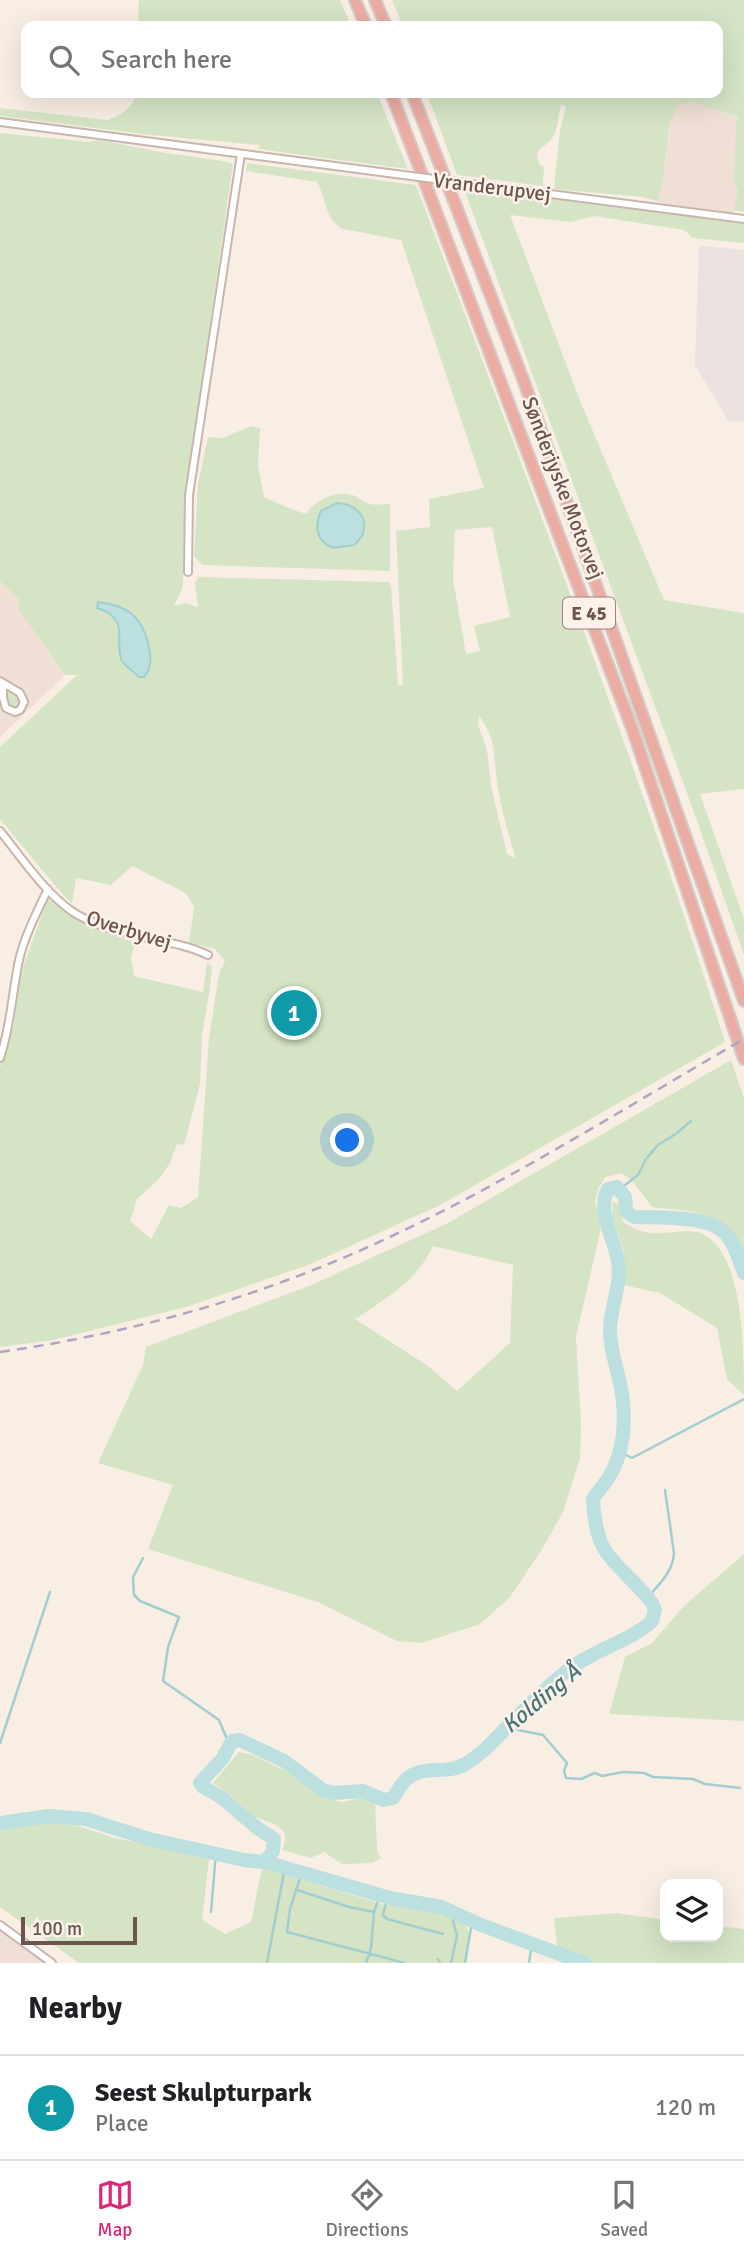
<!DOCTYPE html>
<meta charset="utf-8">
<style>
:root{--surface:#fff;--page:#f6f6f6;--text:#202124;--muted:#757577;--line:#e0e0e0;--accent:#db2777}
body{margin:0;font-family:Signika,sans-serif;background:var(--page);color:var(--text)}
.controls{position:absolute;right:21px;bottom:21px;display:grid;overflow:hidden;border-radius:14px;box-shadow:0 7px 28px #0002}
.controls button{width:63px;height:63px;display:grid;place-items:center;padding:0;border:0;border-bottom:2px solid var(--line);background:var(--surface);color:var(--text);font:35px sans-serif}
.scale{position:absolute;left:21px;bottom:18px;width:116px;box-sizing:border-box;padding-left:7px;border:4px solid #6d554d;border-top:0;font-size:19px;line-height:24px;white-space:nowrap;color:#6d554d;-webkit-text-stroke:5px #fcf2ea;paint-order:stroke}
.you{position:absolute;left:348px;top:1141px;width:24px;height:24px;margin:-18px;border:5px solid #fff;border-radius:50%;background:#1a73e8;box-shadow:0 0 0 10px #1a73e833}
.badge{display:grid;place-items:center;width:46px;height:46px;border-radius:50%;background:var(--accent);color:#fff;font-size:23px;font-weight:700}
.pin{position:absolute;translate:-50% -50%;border:4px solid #fff;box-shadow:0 2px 7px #0006}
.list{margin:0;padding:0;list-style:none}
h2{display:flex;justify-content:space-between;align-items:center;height:91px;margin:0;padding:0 28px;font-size:30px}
h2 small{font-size:23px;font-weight:400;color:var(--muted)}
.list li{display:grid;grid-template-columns:46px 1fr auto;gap:21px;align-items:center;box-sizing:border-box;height:105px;padding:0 28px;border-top:2px solid var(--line)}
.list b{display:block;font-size:26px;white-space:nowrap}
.list p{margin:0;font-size:23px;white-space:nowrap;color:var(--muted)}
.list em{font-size:23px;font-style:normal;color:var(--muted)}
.icon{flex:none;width:38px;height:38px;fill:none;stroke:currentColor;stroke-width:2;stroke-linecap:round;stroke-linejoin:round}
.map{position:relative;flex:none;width:744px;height:1963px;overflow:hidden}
.search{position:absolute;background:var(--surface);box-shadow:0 7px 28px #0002;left:21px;right:21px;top:21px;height:77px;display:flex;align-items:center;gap:18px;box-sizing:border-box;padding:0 24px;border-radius:14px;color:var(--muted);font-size:26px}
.sheet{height:196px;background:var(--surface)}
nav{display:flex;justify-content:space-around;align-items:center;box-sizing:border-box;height:98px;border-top:2px solid var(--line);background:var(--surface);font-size:19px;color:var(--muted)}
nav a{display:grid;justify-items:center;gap:4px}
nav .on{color:var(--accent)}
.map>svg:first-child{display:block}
.residential{fill:#efdfd4}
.industrial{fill:#e9e2de}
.green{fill:#d5e4c5;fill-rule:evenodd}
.water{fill:#bcdfdf;stroke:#a3cecf;stroke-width:2}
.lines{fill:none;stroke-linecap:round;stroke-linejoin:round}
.stream{stroke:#a3cecf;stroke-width:2.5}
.river{stroke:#bcdfdf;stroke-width:14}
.minor-casing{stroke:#c8b5ac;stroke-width:10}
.motorway-casing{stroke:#d3ccca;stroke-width:14}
.minor{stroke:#fff;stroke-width:6}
.motorway{stroke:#ebada3;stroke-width:10}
.rail{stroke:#b0a5c0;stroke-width:2.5;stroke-dasharray:10 7;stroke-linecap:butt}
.minor-bridge-casing{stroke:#c8b5ac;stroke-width:10;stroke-linecap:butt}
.minor-bridge{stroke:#fff;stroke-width:6}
.labels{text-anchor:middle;stroke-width:5;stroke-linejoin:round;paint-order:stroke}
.shield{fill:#fcf2ea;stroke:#98847c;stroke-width:2}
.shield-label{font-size:19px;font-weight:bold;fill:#6d554d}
.street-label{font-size:21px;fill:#6d554d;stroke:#fcf2ea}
.water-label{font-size:23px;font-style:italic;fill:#477677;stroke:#fcf2ea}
</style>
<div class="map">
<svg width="744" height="1963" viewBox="0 0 744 1963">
<rect width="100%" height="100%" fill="#f9eee4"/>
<path class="residential" d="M690 102 740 118 734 182 738 191 733 218 661 208 657 201 662 186 672 115 677 106Z
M0 581 19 599 47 650 65 675 0 737Z
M0 1921 27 1940 58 1963H0Z"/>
<path class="industrial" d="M699 246 744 250V421L729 422 695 365Z"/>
<path class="green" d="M139 0H340L351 26H138Z
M392 0H744V212L734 210 738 191 734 182 736 123 739 117 690 102 677 106 670 123 662 186 657 201 642 197 554 189 560 130 566 107 561 104C558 114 559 129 552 138 548 146 540 145 537 154L539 164 544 168 543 186 457 175 427 93H718V26H403Z
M136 93H377L408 169 258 149 259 145 151 135 0 116V108L108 120C121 115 134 108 136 93Z
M0 133 90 142 98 140 166 153 223 161 233 164 185 497 183 587 174 606 186 603 198 607 195 582 199 577 389 582 391 587 398 685H403L396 531 430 527 429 499 484 488 401 240 343 229C325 220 326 198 317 182L246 171 247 163 416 185C523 469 634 752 725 1042L442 1204 311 1264 186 1307 53 1340 0 1347V1067L14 1025 21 973 48 898C74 919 103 931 135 943L131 957 134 976 203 992 207 963 212 966 210 988 202 1035 200 1084 184 1145 177 1144 170 1163 158 1180 137 1199 130 1221 151 1239 169 1205 181 1208 198 1197 209 1038 219 974 225 961 215 949 189 943 194 907 186 893 132 866 111 885 76 878 72 903 63 895 0 819V747L77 675H65L18 608 19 599 0 581ZM492 527 510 617 474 626 480 651 466 654 453 579 455 530ZM479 716C498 740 493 761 498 789 502 812 509 837 516 859L507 854 491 786 487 750 478 724Z
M464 189 592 203 744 224V243L693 238 684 230 594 216 571 222 510 215 579 398 664 600 744 613V789L700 794 744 919V955L690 801Z
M251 426 260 428 258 466 264 497 291 509 306 514C315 500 335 490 352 495 358 496 361 501 367 503 373 506 383 504 390 504V571L202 565 194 556 198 484 208 437 223 438ZM321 511 366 524V530L360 540 328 546Z
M8 689 21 698V706L14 709 10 708 6 704V690Z
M731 1060 744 1098V1257C741 1251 739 1243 735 1236 718 1210 680 1211 652 1207L633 1182 622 1173 605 1177 598 1189 595 1201 601 1228 576 1337 581 1424 580 1458 563 1512 544 1546 510 1597 480 1624 422 1643 397 1641 318 1602 148 1549 173 1485 98 1463 143 1365 146 1347 309 1286 446 1224ZM433 1246 513 1265 510 1343 457 1391 428 1366 355 1319C386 1299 417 1281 433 1246Z
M613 1202 618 1204 624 1223C630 1226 637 1230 644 1232 660 1236 680 1229 697 1232 744 1244 744 1351 744 1395L727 1379 717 1328 660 1293 623 1285C624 1272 626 1258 622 1246 618 1231 610 1219 613 1202Z
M744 1554V1721L609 1714 625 1657 652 1643 685 1605Z
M239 1752 253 1755 300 1778 325 1798 342 1802 362 1798 375 1801 377 1851 381 1858 372 1863 342 1864 324 1852 311 1858 282 1850C295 1821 264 1825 251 1814 238 1802 228 1792 213 1783Z
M42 1822 69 1823 115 1838 209 1858 202 1920 225 1934 251 1922 262 1868 385 1905 399 1904 453 1913 460 1918 469 1932 465 1963H79L0 1907V1827H22Z
M617 1913 665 1920V1937H718V1926L744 1929V1963H584L558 1954 554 1918Z"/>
<path class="water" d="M337 503C362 504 375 528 354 545L333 548C316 541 314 527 321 511Z
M98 602C109 603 125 607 134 616 146 628 158 663 144 677H139C134 672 126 667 122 661 113 643 132 619 97 608Z"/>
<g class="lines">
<path class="stream" d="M620 1189 638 1175 646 1159 658 1145 677 1133 691 1121
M620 1452 632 1458 744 1399
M143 1558 133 1577 134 1595 140 1601 179 1617 168 1647 163 1681 219 1720 229 1744
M648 1597C660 1583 673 1572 674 1553L665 1490
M509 1724 518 1730 543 1735 567 1763 564 1771 566 1778 581 1779 595 1773 602 1776 623 1772 644 1773 653 1777 693 1779 705 1784 740 1788
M0 1743 50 1592
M302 1872 290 1909 287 1932 405 1963
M297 1890 349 1907 374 1912
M390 1898 385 1906 383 1915 387 1919 443 1934
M211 1912 216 1853
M438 1959 440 1963
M267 1963 285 1867
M366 1963 371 1948 374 1912 380 1895
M451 1963 457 1936 453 1921 457 1913
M465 1963 471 1928 469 1920
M529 1963 532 1943"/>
<path class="river" d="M0 1823 49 1816 86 1819 149 1839 244 1860 265 1862 390 1898 442 1907 481 1925 584 1963
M265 1862 273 1851 274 1839 256 1827 221 1797 203 1787 200 1783 223 1758 232 1741 240 1740 284 1761 323 1790 334 1793 363 1791 384 1800 393 1798C397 1792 402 1782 409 1777 425 1765 448 1775 465 1764 483 1754 495 1739 509 1725 528 1706 548 1686 568 1670 593 1650 631 1641 652 1621L655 1610 652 1603C639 1585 620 1571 607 1553 596 1539 594 1516 593 1499 598 1491 604 1485 609 1477 624 1454 626 1420 622 1394 619 1372 610 1353 610 1331 610 1307 622 1285 618 1262 615 1239 596 1211 608 1189L617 1187 625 1197 626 1211 634 1217C659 1218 707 1215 725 1233 735 1243 739 1261 744 1273"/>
<defs>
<path id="minor" d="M0 122 388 173
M488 186 744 219
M188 572 189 495 241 154
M0 681 20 693 24 702 20 710 15 712 6 708 3 698V685
M0 831C22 858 44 892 73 912 90 923 110 929 129 934 155 941 184 943 208 955
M0 1058C11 1026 12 993 19 960 25 935 37 912 48 889
M0 1925 52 1963"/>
<path id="motorway" d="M355 0 366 26
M375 0 386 26
M391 93 632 728 744 1059
M412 93 523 379 744 1001"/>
</defs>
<use href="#minor" class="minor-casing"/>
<use href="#motorway" class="motorway-casing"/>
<use href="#minor" class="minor"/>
<use href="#motorway" class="motorway"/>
<path class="rail" d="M0 1352C111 1336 217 1309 321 1267 468 1208 607 1118 744 1039"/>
<defs>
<path id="minor-bridge" d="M388 173 488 186"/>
</defs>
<use href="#minor-bridge" class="minor-bridge-casing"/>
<use href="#minor-bridge" class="minor-bridge"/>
</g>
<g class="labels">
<rect class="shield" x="563" y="597.5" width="52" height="31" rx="5"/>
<g class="shield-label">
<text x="589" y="620">E 45</text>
</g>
<g class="street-label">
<text transform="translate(492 187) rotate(7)" y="7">Vranderupvej</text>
<text transform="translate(563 488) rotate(69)" y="7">Sønderjyske Motorvej</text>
<text transform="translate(129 930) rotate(17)" y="7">Overbyvej</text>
</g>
<g class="water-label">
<text transform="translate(541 1698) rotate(-40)" y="8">Kolding Å</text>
</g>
</g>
</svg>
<div class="controls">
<button><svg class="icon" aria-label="layers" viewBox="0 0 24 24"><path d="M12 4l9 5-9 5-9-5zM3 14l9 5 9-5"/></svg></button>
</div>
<div class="scale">100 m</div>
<div class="you"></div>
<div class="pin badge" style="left:294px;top:1013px;background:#0f9aa8">1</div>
<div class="search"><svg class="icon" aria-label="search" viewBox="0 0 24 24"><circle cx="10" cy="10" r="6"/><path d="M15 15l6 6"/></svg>Search here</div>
</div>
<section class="sheet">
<h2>Nearby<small></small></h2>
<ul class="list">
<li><span class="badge" style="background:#0f9aa8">1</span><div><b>Seest Skulpturpark</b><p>Place</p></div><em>120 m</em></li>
</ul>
</section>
<nav>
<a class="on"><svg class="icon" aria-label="map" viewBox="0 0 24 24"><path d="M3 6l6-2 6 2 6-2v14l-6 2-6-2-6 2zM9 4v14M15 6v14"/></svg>Map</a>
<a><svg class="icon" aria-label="directions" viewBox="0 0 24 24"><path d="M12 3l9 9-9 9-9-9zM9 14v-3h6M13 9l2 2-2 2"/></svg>Directions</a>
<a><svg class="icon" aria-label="saved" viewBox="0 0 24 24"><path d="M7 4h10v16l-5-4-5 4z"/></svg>Saved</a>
</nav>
